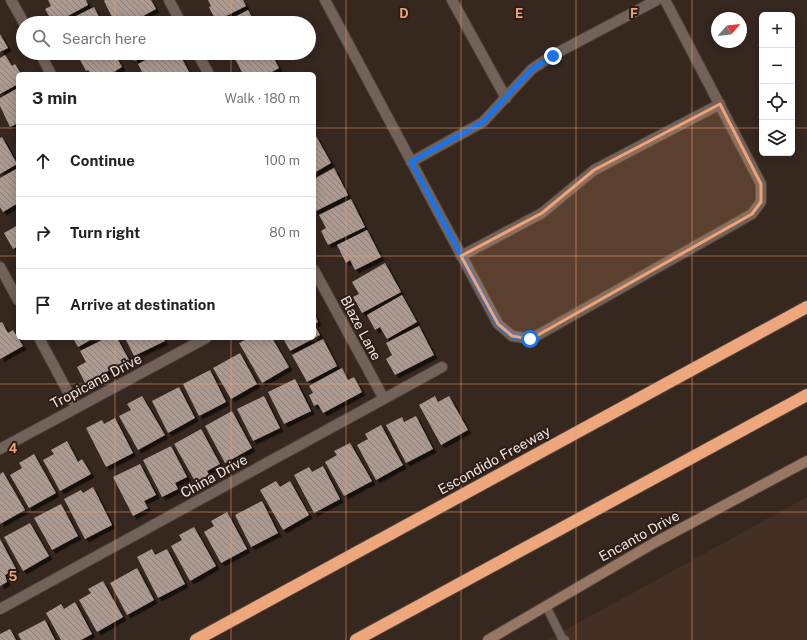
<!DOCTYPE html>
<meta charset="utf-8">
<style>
:root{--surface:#fff;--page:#f6f6f6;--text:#222;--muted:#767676;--line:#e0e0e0}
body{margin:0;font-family:"Public Sans",sans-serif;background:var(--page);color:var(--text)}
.controls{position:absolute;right:12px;top:12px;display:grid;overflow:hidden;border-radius:6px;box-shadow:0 2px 10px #0003}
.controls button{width:36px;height:36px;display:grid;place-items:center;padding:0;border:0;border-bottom:1px solid var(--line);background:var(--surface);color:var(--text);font:20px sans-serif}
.compass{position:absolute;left:711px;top:12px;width:36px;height:36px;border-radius:50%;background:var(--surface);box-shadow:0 2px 10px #0003;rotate:62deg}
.stop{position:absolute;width:12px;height:12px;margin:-9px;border:3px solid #1a73e8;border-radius:50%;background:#fff}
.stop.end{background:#1a73e8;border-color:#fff;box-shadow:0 1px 4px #0008}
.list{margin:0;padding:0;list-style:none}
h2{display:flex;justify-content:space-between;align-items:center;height:52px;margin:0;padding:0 16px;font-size:17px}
h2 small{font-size:13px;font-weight:400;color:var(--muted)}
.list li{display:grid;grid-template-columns:26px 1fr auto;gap:12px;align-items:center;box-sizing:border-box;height:72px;padding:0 16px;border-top:1px solid var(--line)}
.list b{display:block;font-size:15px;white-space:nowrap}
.list em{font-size:13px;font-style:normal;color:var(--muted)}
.icon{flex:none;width:22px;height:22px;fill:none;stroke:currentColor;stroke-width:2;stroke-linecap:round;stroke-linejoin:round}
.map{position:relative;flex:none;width:807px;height:640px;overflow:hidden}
.search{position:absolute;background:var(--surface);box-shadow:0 2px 10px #0003;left:16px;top:16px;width:300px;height:44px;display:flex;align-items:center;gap:10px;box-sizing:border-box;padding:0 14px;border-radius:22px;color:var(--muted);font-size:15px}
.panel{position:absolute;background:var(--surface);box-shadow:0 2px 10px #0003;left:16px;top:72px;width:300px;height:268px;border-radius:6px}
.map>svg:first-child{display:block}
.built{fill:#442f24}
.building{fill:url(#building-back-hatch);filter:url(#shadow)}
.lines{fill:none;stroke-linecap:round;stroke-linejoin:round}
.service-casing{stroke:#4f433c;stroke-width:10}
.minor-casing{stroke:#4f433c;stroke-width:12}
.secondary-casing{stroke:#4f433c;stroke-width:12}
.motorway-casing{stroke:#4f433c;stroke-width:14}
.service{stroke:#736259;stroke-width:8}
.minor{stroke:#736259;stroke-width:10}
.secondary{stroke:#987664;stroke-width:10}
.motorway{stroke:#eea67d;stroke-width:12}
.route{stroke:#1a73e8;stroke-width:5}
.marked{fill:#efa377;fill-opacity:0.2;stroke:#efa377;stroke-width:3;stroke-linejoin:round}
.grid{fill:none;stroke:#efa377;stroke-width:1;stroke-opacity:0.55}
.labels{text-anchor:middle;stroke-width:4;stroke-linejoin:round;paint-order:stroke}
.street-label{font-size:14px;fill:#eee4df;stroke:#2c1e16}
.grid-label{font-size:13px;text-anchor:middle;font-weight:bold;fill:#efa377;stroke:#2c1e16;stroke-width:4;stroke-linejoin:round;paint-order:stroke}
</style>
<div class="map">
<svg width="807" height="640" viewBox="0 0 807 640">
<defs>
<pattern id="building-back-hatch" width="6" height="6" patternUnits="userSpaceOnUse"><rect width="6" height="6" fill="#ac9a90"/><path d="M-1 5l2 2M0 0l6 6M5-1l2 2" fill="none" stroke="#8e8079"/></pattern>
<filter id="shadow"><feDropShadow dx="3.5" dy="3.5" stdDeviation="0" flood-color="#0009"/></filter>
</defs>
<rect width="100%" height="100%" fill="#36271f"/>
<path class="built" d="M807 497V640H547Z"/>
<path class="building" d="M48 0H86L88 5 55 23H53L45 9 51 6Z
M105 0H151L156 9 130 23H115L104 1Z
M208 0H243L246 6 216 21 209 7 211 6Z
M94 7 102 23H67L66 21Z
M248 10 255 23H223Z
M0 34 8 48 0 52Z
M84 53H114L122 67 110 74H91L88 70 86 71 78 56Z
M132 53H151L135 61Z
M159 53H171L174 58 180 55 189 72 185 74H143L138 64Z
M241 53H271L279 68 268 74H243L234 57Z
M5 55 12 66 15 64 21 74H18V84L0 94V58Z
M18 88V123L10 127 0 106V98Z
M316 136 331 163 314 173V137Z
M2 137 17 164 0 174V138Z
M18 168V203L3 212 0 207V178Z
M334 168 348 195 314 212V179Z
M351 199 365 227 328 245 321 231 326 228 319 215Z
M18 225V246L13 249 4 233Z
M367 230 381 257 355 270 350 260 346 263 337 245Z
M385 263 401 292 362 313 353 297 359 294 352 282Z
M402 295 417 322 387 339 380 327 375 330 367 315Z
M314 313 318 322 314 324 320 335 290 351 283 338H314Z
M2 322 8 333 13 330 23 346 0 359V323Z
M419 326 434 355 395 375 386 359 392 355 386 343Z
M73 338H94L78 347Z
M106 338H117L129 360 85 383 77 367 86 362 80 351Z
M125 338H163L165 341 134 356Z
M249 338H257L259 340 263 338H272L289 367 262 383 239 343Z
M323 339 337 366 307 382 292 355Z
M240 353 257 384 231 399 213 368Z
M342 368 348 380 354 377 362 392 323 413 318 404 314 406 309 395 313 393 309 386Z
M210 370 226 402 199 416 183 384Z
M295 379 311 411 284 424 268 392Z
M179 387 195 418 168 433 152 401Z
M142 396 165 435 138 450 119 416 131 410 127 404Z
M264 396 280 428 253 441 237 409Z
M435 396 438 402 449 396 468 430 441 445 419 405Z
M232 411 252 448 225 463 205 426Z
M416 416 433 449 406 463 386 425 402 417 404 422Z
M115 418 133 453 106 467 86 428 102 420 104 424Z
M381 425 403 465 376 480 357 445 368 439 365 434Z
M201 429 220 464 207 471 209 475 196 483 174 444Z
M67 441 78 462 82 459 91 474 60 491 43 460 54 454 51 450Z
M350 443 372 481 344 496 325 462 337 455 334 451Z
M171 446 187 477 175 483 178 489 162 497 143 460Z
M34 454 56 493 29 508 10 475 22 468 19 463Z
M140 464 156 495 144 501 148 508 133 516 113 477Z
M323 466 340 499 314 513 294 475 309 467 312 472Z
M3 472 25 510 0 524V474Z
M276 481 280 487 290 481 309 515 283 530 260 490Z
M93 487 112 525 85 539 64 499 81 490 83 493Z
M262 501 278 533 251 547 235 515Z
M61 504 78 536 52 550 34 518Z
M227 512 247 549 221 563 204 532 214 526 211 521Z
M30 523 49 556 23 571 4 537Z
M194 527 216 566 190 581 171 546 182 540 179 535Z
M0 539 16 569 5 575 7 582 0 586Z
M152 549 155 555 167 549 185 584 158 598 137 557Z
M137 568 154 600 127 615 110 583Z
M103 581 123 617 97 632 79 600 91 593 88 589Z
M75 602 92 634 81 640H61L46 613 61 604 64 609Z
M45 620 55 640H21L18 634Z
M10 629 16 640H0V634Z"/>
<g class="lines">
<defs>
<path id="service" d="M546 606 562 638 565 640"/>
<path id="minor" d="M11 0 24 23
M169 0 181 23
M325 0 498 324 512 336 531 339 752 214 761 202V184L665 0
M452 0 506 98
M40 53 51 74
M197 53 209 74
M411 162 483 122 532 69 553 55 657 0
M461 256 542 213 594 170 720 104
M0 267 18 300
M314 270 384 399
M39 338 76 407
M0 449 206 338
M0 609 442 367"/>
<path id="secondary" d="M488 640 654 543 807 461"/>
<path id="motorway" d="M196 640 807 307
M356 640 807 395"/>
</defs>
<use href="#service" class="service-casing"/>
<use href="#minor" class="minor-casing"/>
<use href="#secondary" class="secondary-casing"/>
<use href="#motorway" class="motorway-casing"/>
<use href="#service" class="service"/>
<use href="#minor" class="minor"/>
<use href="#secondary" class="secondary"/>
<use href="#motorway" class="motorway"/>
</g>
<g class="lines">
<path class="route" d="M530 339 512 336 498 324 411 162 483 122 532 69 553 56"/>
</g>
<path class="marked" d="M720 104 761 184V202L752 214 531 339 512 336 498 324 461 256 542 213 594 170Z"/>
<path class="grid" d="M115 0V23M231 0V23M346 0V640M461 0V640M576 0V640M692 0V640M115 53V74M231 53V74M0 128H18M314 128H762M792 128H807M0 256H18M314 256H807M115 338V640M231 338V640M0 384H807M0 512H807"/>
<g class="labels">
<g class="street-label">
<text transform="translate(361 328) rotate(62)" y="5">Blaze Lane</text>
<text transform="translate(96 381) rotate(-28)" y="5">Tropicana Drive</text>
<text transform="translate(494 460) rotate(-29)" y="5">Escondido Freeway</text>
<text transform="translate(214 476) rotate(-29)" y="5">China Drive</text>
<text transform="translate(639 536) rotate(-29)" y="5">Encanto Drive</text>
</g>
</g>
<g class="grid-label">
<text x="404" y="18">D</text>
<text x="519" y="18">E</text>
<text x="634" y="18">F</text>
<text x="13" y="453">4</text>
<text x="13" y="581">5</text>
</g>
</svg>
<div class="controls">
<button>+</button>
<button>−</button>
<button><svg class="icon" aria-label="locate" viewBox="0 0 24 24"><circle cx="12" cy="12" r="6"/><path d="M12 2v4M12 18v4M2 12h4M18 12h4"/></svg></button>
<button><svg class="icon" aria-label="layers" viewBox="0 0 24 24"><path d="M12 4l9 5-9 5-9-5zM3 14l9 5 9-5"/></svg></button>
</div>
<svg class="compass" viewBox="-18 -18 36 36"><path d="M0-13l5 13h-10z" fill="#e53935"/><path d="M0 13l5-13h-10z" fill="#767676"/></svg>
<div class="stop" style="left:530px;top:339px"></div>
<div class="stop end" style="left:553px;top:56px"></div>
<div class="search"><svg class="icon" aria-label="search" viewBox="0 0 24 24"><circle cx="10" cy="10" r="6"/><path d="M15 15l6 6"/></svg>Search here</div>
<section class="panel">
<h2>3 min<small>Walk · 180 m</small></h2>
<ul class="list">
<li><svg class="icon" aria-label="ahead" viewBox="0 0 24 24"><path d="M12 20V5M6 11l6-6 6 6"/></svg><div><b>Continue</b></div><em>100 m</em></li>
<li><svg class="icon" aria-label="right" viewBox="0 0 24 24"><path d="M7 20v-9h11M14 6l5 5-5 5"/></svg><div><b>Turn right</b></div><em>80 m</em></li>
<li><svg class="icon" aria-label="arrive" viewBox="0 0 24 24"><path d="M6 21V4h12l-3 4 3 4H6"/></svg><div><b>Arrive at destination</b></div></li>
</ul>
</section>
</div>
